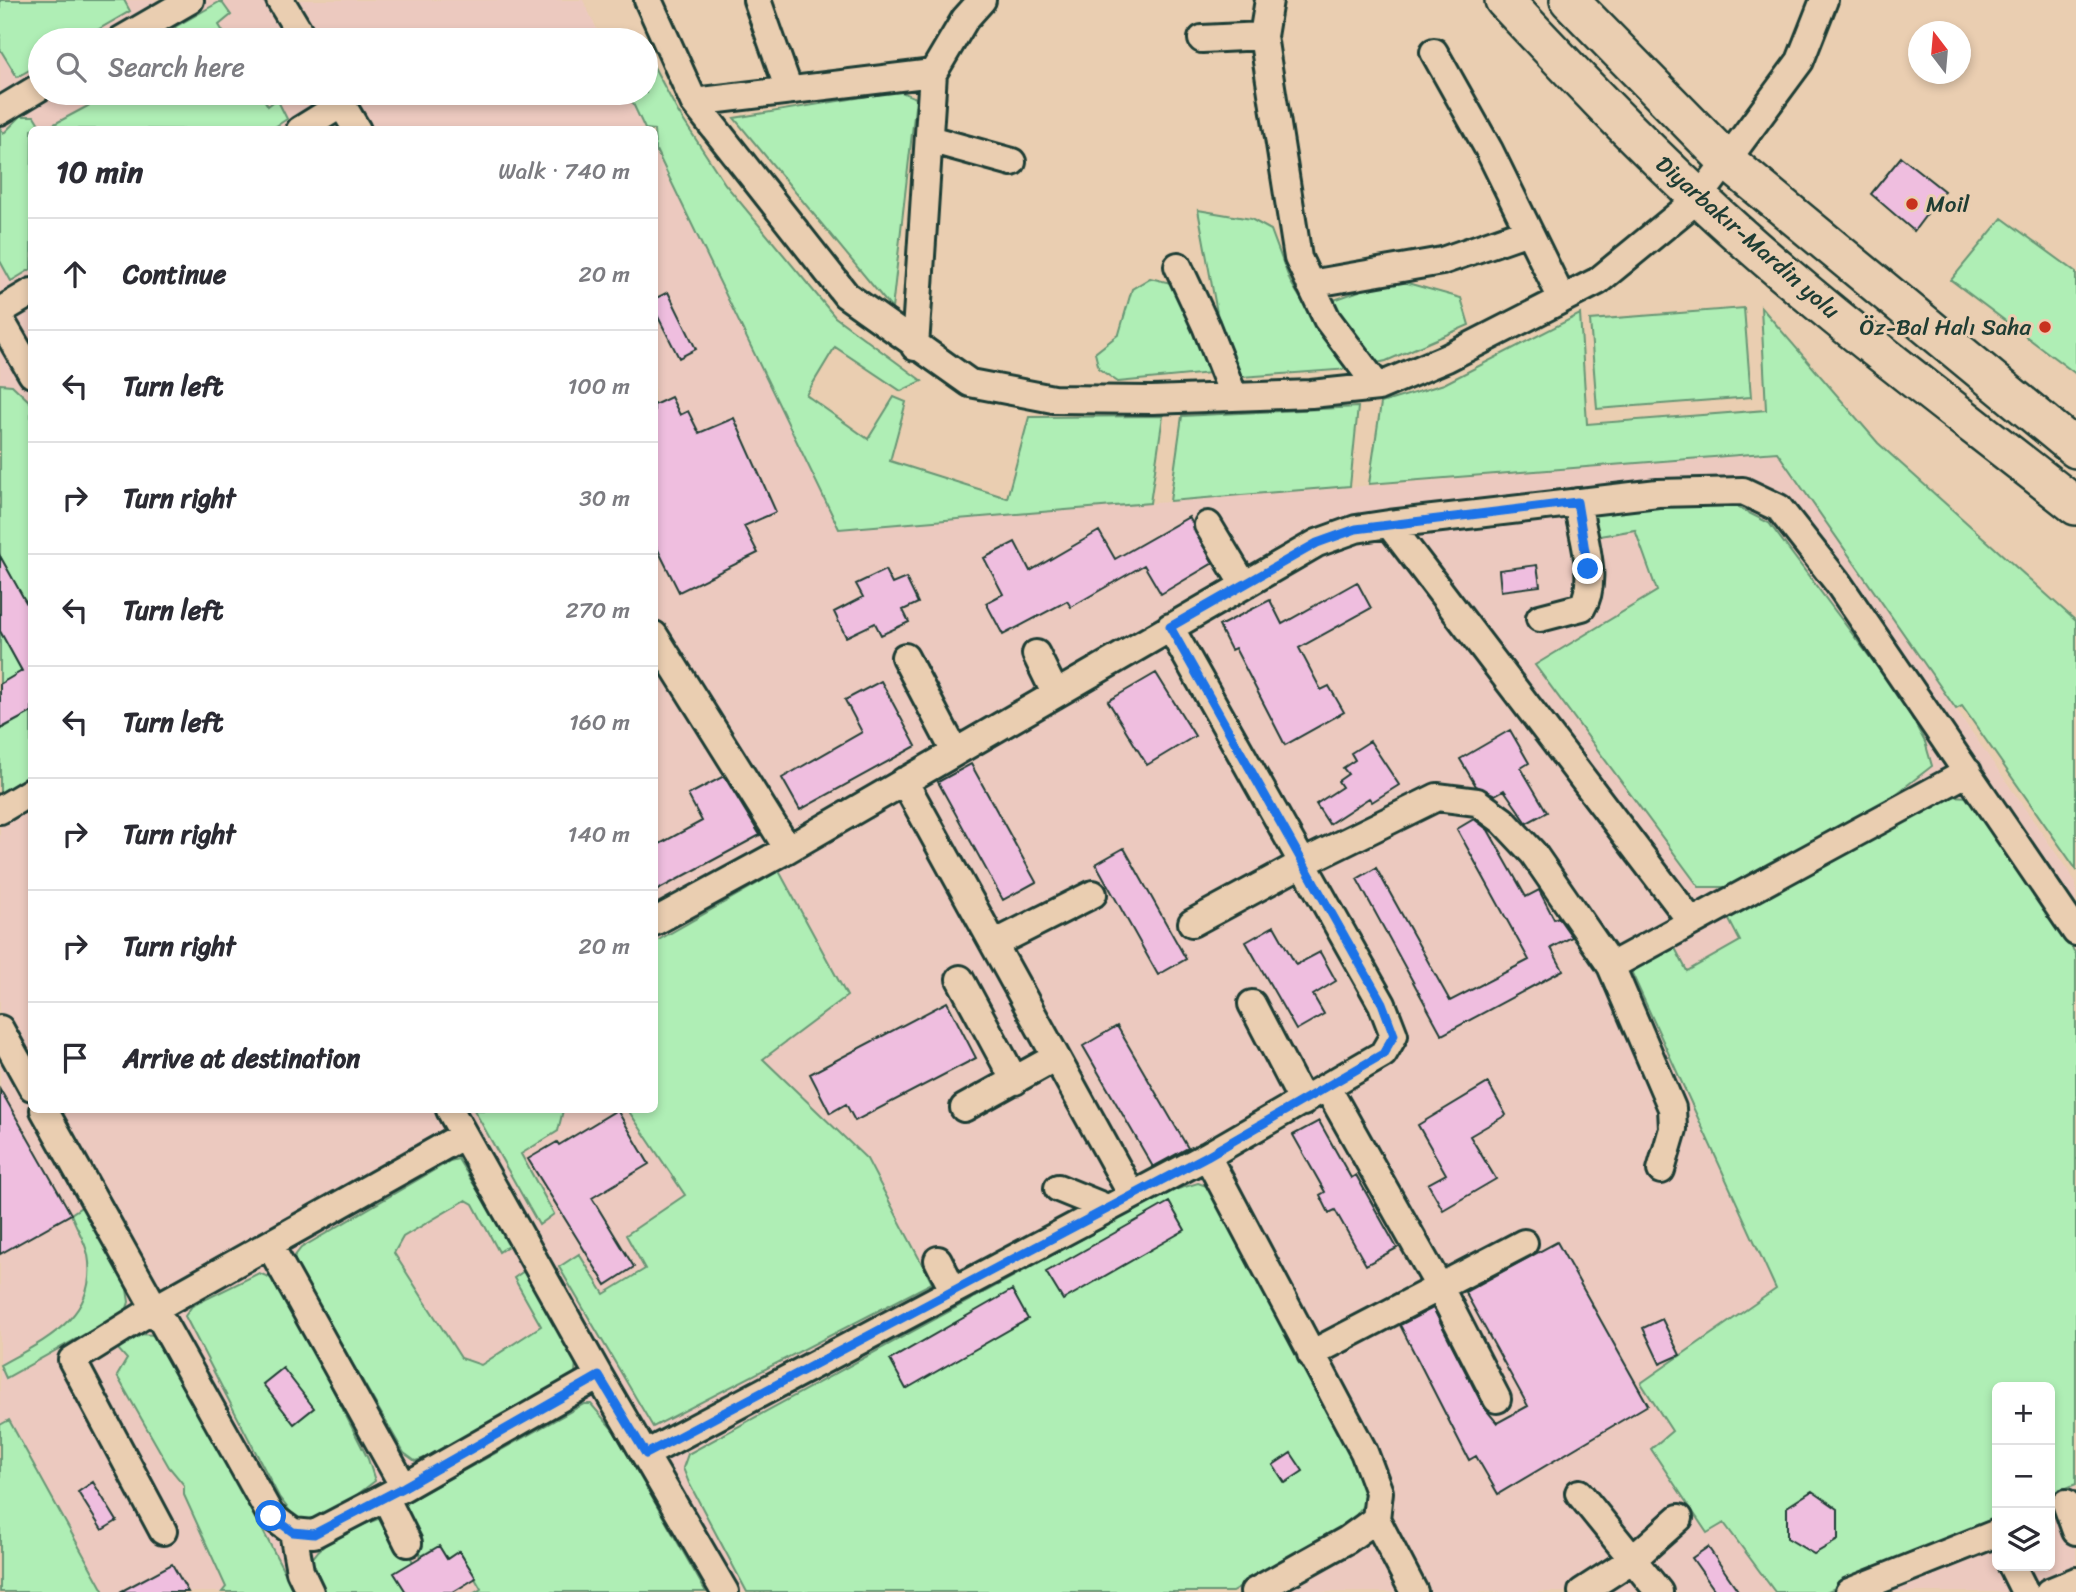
<!DOCTYPE html>
<meta charset="utf-8">
<style>
:root{--surface:#fff;--page:#f2f2f3;--text:#2b2b33;--muted:#7c7c81;--line:#e1e1e2}
body{margin:0;font-family:Sriracha,sans-serif;background:var(--page);color:var(--text)}
.controls{position:absolute;right:21px;bottom:21px;display:grid;overflow:hidden;border-radius:10px;box-shadow:0 4px 10px #0003}
.controls button{width:63px;height:63px;display:grid;place-items:center;padding:0;border:0;border-bottom:2px solid var(--line);background:var(--surface);color:var(--text);font:35px sans-serif}
.compass{position:absolute;left:1908px;top:21px;width:63px;height:63px;border-radius:50%;background:var(--surface);box-shadow:0 4px 10px #0003;rotate:344deg}
.stop{position:absolute;width:21px;height:21px;margin:-16px;border:5px solid #1a73e8;border-radius:50%;background:#fff}
.stop.end{background:#1a73e8;border-color:#fff;box-shadow:0 2px 7px #0008}
.list{margin:0;padding:0;list-style:none}
h2{display:flex;justify-content:space-between;align-items:center;height:91px;margin:0;padding:0 28px;font-size:30px}
h2 small{font-size:23px;font-weight:400;color:var(--muted)}
.list li{display:grid;grid-template-columns:46px 1fr auto;gap:21px;align-items:center;box-sizing:border-box;height:112px;padding:0 28px;border-top:2px solid var(--line)}
.list b{display:block;font-size:26px;white-space:nowrap}
.list em{font-size:23px;font-style:normal;color:var(--muted)}
.icon{flex:none;width:38px;height:38px;fill:none;stroke:currentColor;stroke-width:2;stroke-linecap:round;stroke-linejoin:round}
.map{position:relative;flex:none;width:2076px;height:1592px;overflow:hidden}
.search{position:absolute;background:var(--surface);box-shadow:0 4px 10px #0003;left:28px;top:28px;width:630px;height:77px;display:flex;align-items:center;gap:18px;box-sizing:border-box;padding:0 24px;border-radius:38px;color:var(--muted);font-size:26px}
.panel{position:absolute;background:var(--surface);box-shadow:0 4px 10px #0003;left:28px;top:126px;width:630px;height:987px;border-radius:10px}
.map>svg:first-child{display:block}
.built{fill:#ecc9bf;fill-rule:evenodd}
.green{fill:#afeeb5;stroke:#679674;stroke-width:2}
.building{fill:#efbedf;stroke:#1f3d34;stroke-width:2}
.lines{fill:none;stroke-linecap:round;stroke-linejoin:round}
.minor-casing{stroke:#1f3d34;stroke-width:32}
.highway-casing{stroke:#1f3d34;stroke-width:42}
.minor{stroke:#eaceb1;stroke-width:26}
.highway{stroke:#eaceb1;stroke-width:37}
.route{stroke:#1a73e8;stroke-width:9}
.poi-dot{fill:#c8321e;stroke:#eaceb1;stroke-width:2.5}
.labels{text-anchor:middle;stroke-width:6;stroke-linejoin:round;paint-order:stroke}
.poi-label{font-size:23px;fill:#1f3d34;stroke:#eaceb1;text-anchor:start}
.street-label{font-size:23px;fill:#1f3d34;stroke:#eaceb1}
</style>
<div class="map">
<svg width="2076" height="1592" viewBox="0 0 2076 1592">
<rect width="100%" height="100%" fill="#eaceb1"/>
<filter id="ink" filterUnits="userSpaceOnUse"><feTurbulence type="fractalNoise" baseFrequency=".0143" numOctaves="2"/><feDisplacementMap in="SourceGraphic" scale="14" xChannelSelector="R" yChannelSelector="G"/><feConvolveMatrix kernelMatrix="1 2 1 2 8 2 1 2 1" color-interpolation-filters="sRGB"/></filter>
<g filter="url(#ink)">
<path class="built" d="M0 0H583L602 40H40V93H628L645 129 32 130V1110H654L655 148 839 529 1777 452 2076 882V1592H0ZM1997 1387H2050V1566H1997Z"/>
<path class="green" d="M0 0H124L130 11 80 40H40V64L17 77 0 49Z
M221 1 231 15 219 25 228 40H184L175 27Z
M646 52 678 112 725 184 835 317 922 381 901 391 835 347 806 395 868 439 894 397 906 402 890 461 1007 498 1029 417 1163 416 1150 503 839 529 655 148 654 130 645 129 628 93H646Z
M899 91 916 98 892 309 734 118Z
M112 93H260L268 106 277 99 287 119 270 130 45 129Z
M21 116H34L42 129 32 130 31 269 11 281 0 261V128L4 133Z
M1198 210 1251 219 1271 230 1290 281 1313 319 1350 369 1241 377 1222 340Z
M2002 218 2076 272V374L1951 280Z
M1150 278 1171 283 1211 373 1118 382 1099 369 1095 353 1119 334 1132 289Z
M1393 279 1461 298 1469 325 1386 361 1372 364 1331 301Z
M1761 307 1878 443 2076 621V869L1962 706 1956 709 1777 452 1369 484 1381 403 1444 384 1580 314 1587 424 1766 410Z
M1744 308 1751 397 1597 409 1590 320Z
M0 384 12 385 31 403 32 598 25 601 0 556Z
M1358 407 1350 486 1170 501 1182 416Z
M1729 503 1769 523 1902 700 1925 742 1932 766 1887 801 1727 887H1699L1535 665 1657 591 1635 530 1594 537 1592 509Z
M0 631 22 671 0 684Z
M31 712V775L0 794V730Z
M1951 796 1969 797 1982 810 2076 954V1484L2050 1495V1387H1997V1518L1826 1592H1775L1724 1523 1707 1533 1651 1449 1672 1431 1641 1383 1776 1289 1630 969 1675 948 1687 971 1740 941 1728 918Z
M779 871 847 996 763 1059 867 1159 932 1283 653 1427 559 1267 579 1254 604 1294 645 1269 626 1235 685 1195 628 1110H654L655 942Z
M474 1110H563L558 1131 521 1154 554 1214 539 1225Z
M458 1159 511 1244 499 1252 473 1204 466 1200 403 1237 394 1253 461 1358 481 1365 541 1326 514 1278 524 1271 576 1359 575 1374C526 1406 472 1446 415 1461L404 1453 297 1267 294 1257 301 1248 450 1161Z
M1198 1183 1212 1188 1353 1457 1367 1499 1349 1526 1232 1592H747L689 1483 683 1468 688 1454 1168 1192Z
M83 1206 127 1289 129 1302 126 1311 6 1378 0 1365C45 1340 99 1317 88 1255 85 1241 76 1227 71 1214Z
M259 1273 271 1278 283 1292 368 1459 375 1481 324 1520H297L279 1497 185 1316 192 1306Z
M138 1334 155 1335 168 1354 182 1387 209 1428 295 1592H222L226 1587 184 1495V1485L169 1467 117 1376 127 1359 118 1349Z
M584 1404H591L614 1431 706 1592H476L481 1589 460 1552 447 1559 439 1546 421 1556 403 1514 404 1504Z
M9 1420 104 1592H0V1425Z
M389 1514 413 1562 406 1592H321L310 1564C320 1537 365 1526 389 1514Z"/>
<path class="building" d="M1901 157 1944 191 1914 231 1871 194Z
M668 292 696 349 679 358 654 309V299Z
M671 397 680 415 688 411 699 433 734 418 776 512 744 526 758 553 679 592 654 542V405Z
M1189 517 1213 563 1161 594 1144 565 1071 607 1067 601 1003 635 986 603 1003 594 984 558 1015 542 1030 571 1099 531 1115 559Z
M0 556 32 613V712L0 729V684L22 671 0 631Z
M1537 565 1540 586 1501 591 1499 570Z
M885 570 892 584 906 578 918 603 903 610 909 622 881 635 875 623 846 637 834 612 863 597 856 584Z
M1357 582 1371 608 1299 648 1321 690 1329 686 1344 712 1285 745 1235 648 1231 650 1219 626 1270 600 1282 624Z
M1156 673 1195 736 1147 765 1108 701Z
M881 681 916 746 800 810 782 778 862 732 845 700Z
M1510 730 1529 763 1521 768 1547 812 1527 823 1504 790 1495 795 1476 786 1460 759Z
M1370 741 1399 785 1372 802 1369 798 1329 824 1316 804 1342 787 1338 781 1348 774 1343 768 1355 760 1351 753Z
M971 764 1036 882 1003 900 938 782Z
M724 776 760 835 654 892V847L702 821 688 795Z
M1474 819 1488 830 1526 897 1539 890 1554 919 1558 917 1572 937 1551 948 1563 970 1442 1035 1357 879 1376 868 1450 1001 1529 960 1457 829Z
M1124 848 1186 959 1158 975 1096 864Z
M1274 926 1296 965 1320 952 1336 981 1313 995 1324 1014 1296 1030 1246 942Z
M947 1002 976 1058 855 1121 846 1104 830 1113 810 1074Z
M1117 1026 1188 1148 1153 1167 1083 1046Z
M1488 1083 1506 1115 1470 1136 1496 1179 1443 1210 1428 1184 1446 1174 1418 1125Z
M0 1089 71 1214 0 1254Z
M617 1110 649 1164 592 1198 634 1267 606 1285 528 1159 557 1142 559 1145Z
M1319 1121 1351 1178 1356 1175 1397 1248 1366 1265 1335 1210 1329 1213 1320 1195 1325 1192 1293 1135Z
M1169 1202 1185 1230 1063 1300 1046 1272Z
M1557 1242 1648 1405 1498 1494 1476 1456 1469 1460 1400 1325 1433 1308 1483 1406 1497 1423 1528 1406 1465 1292Z
M1012 1290 1028 1319 906 1389 890 1360Z
M1662 1319 1680 1355 1660 1364 1643 1328Z
M283 1368 314 1408 294 1424 263 1384Z
M1291 1453 1303 1471 1285 1483 1273 1465Z
M93 1482 117 1521 102 1530 78 1492Z
M1812 1491 1838 1509V1540L1814 1554 1787 1538V1507Z
M439 1546 447 1559 459 1551 476 1578 453 1592H406L394 1573Z
M1708 1547 1739 1592H1716L1692 1558Z
M172 1564 188 1592H120Z"/>
<g class="lines">
<defs>
<path id="minor" d="M280 0 304 40
M648 0 694 102 846 295 970 383 1053 399 1152 400 1311 394 1378 387 1447 358 1598 281 1699 198 1800 61 1824 0
M757 0 789 90
M1269 0 1263 36 1298 258 1327 319 1378 387
M1202 39 1263 36
M121 40 190 0
M1434 52 1489 150 1562 299
M335 93 357 130
M694 102 933 73
M0 111 40 87
M300 130 342 104
M929 139 1012 162
M1178 266 1206 326 1234 397
M1310 284 1442 261 1528 231
M0 311 32 292
M0 319 32 374
M915 347 933 73 965 19 982 0
M1389 524 1691 921
M1208 525 1244 585
M1540 618 1582 607C1599 580 1582 533 1577 502
M654 635 788 849
M1036 654 1055 693
M905 657 955 752
M904 781 1132 1195
M0 810 32 791
M654 922 788 849 1317 543 1356 529 1389 524 1658 493 1743 491 1779 508 1838 583 2076 932
M1192 923 1303 863 1437 797 1477 802 1503 821 1533 853 1611 966 1672 1108 1673 1129 1661 1170
M994 944 1093 894
M1611 966 1968 772
M960 979 1015 1081
M1252 1004 1303 1102
M0 1029 32 1087
M1327 1087 1440 1288 1497 1399
M964 1108 1056 1057
M44 1110 271 1516 293 1532 314 1534 404 1487
M450 1110 599 1376 725 1592
M1207 1156 1364 1452 1379 1492 1376 1519 1347 1540 1254 1592
M1058 1188 1107 1208
M270 1246 404 1487 599 1376
M938 1260 953 1290
M1311 1354 1524 1243
M646 1454 1207 1156 1383 1054 1394 1035 1382 1004 1170 627
M1579 1493 1659 1592
M385 1497 408 1543
M2066 1503 2076 1531
M1376 1519 1414 1592
M163 1531 72 1360 154 1309 464 1135
M293 1532 300 1571 310 1592
M2012 1566 2025 1592
M1582 1592 1633 1559 1679 1518
M1849 1592 1997 1533
M2049 1592 2076 1581"/>
<path id="highway" d="M1504 0C1567 67 1630 134 1698 197 1816 308 1949 405 2076 506
M1569 0 1726 160 2076 449"/>
</defs>
<use href="#minor" class="minor-casing"/>
<use href="#highway" class="highway-casing"/>
<use href="#minor" class="minor"/>
<use href="#highway" class="highway"/>
</g>
</g>
<g class="lines" filter="url(#ink)">
<path class="route" d="M271 1516 293 1532 314 1534 404 1487 599 1376 646 1454 1207 1156 1383 1054 1394 1035 1382 1003 1170 627 1317 543 1356 529 1577 502 1588 569"/>
</g>
<g class="poi-dot">
<circle cx="1912" cy="204" r="7"/>
<circle cx="2045" cy="327" r="7"/>
</g>
<g class="labels">
<g class="poi-label">
<text x="1926" y="212">Moil</text>
<text x="2031" y="335" text-anchor="end">Öz-Bal Halı Saha</text>
</g>
<g class="street-label">
<text transform="translate(1748 237) rotate(41)" y="8">Diyarbakır-Mardin yolu</text>
</g>
</g>
</svg>
<div class="controls">
<button>+</button>
<button>−</button>
<button><svg class="icon" aria-label="layers" viewBox="0 0 24 24"><path d="M12 4l9 5-9 5-9-5zM3 14l9 5 9-5"/></svg></button>
</div>
<svg class="compass" viewBox="-18 -18 36 36"><path d="M0-13l5 13h-10z" fill="#e53935"/><path d="M0 13l5-13h-10z" fill="#7c7c81"/></svg>
<div class="stop" style="left:271px;top:1516px"></div>
<div class="stop end" style="left:1588px;top:569px"></div>
<div class="search"><svg class="icon" aria-label="search" viewBox="0 0 24 24"><circle cx="10" cy="10" r="6"/><path d="M15 15l6 6"/></svg>Search here</div>
<section class="panel">
<h2>10 min<small>Walk · 740 m</small></h2>
<ul class="list">
<li><svg class="icon" aria-label="ahead" viewBox="0 0 24 24"><path d="M12 20V5M6 11l6-6 6 6"/></svg><div><b>Continue</b></div><em>20 m</em></li>
<li><svg class="icon" aria-label="left" viewBox="0 0 24 24"><path d="M17 20v-9H6M10 6l-5 5 5 5"/></svg><div><b>Turn left</b></div><em>100 m</em></li>
<li><svg class="icon" aria-label="right" viewBox="0 0 24 24"><path d="M7 20v-9h11M14 6l5 5-5 5"/></svg><div><b>Turn right</b></div><em>30 m</em></li>
<li><svg class="icon" aria-label="left" viewBox="0 0 24 24"><path d="M17 20v-9H6M10 6l-5 5 5 5"/></svg><div><b>Turn left</b></div><em>270 m</em></li>
<li><svg class="icon" aria-label="left" viewBox="0 0 24 24"><path d="M17 20v-9H6M10 6l-5 5 5 5"/></svg><div><b>Turn left</b></div><em>160 m</em></li>
<li><svg class="icon" aria-label="right" viewBox="0 0 24 24"><path d="M7 20v-9h11M14 6l5 5-5 5"/></svg><div><b>Turn right</b></div><em>140 m</em></li>
<li><svg class="icon" aria-label="right" viewBox="0 0 24 24"><path d="M7 20v-9h11M14 6l5 5-5 5"/></svg><div><b>Turn right</b></div><em>20 m</em></li>
<li><svg class="icon" aria-label="arrive" viewBox="0 0 24 24"><path d="M6 21V4h12l-3 4 3 4H6"/></svg><div><b>Arrive at destination</b></div></li>
</ul>
</section>
</div>
